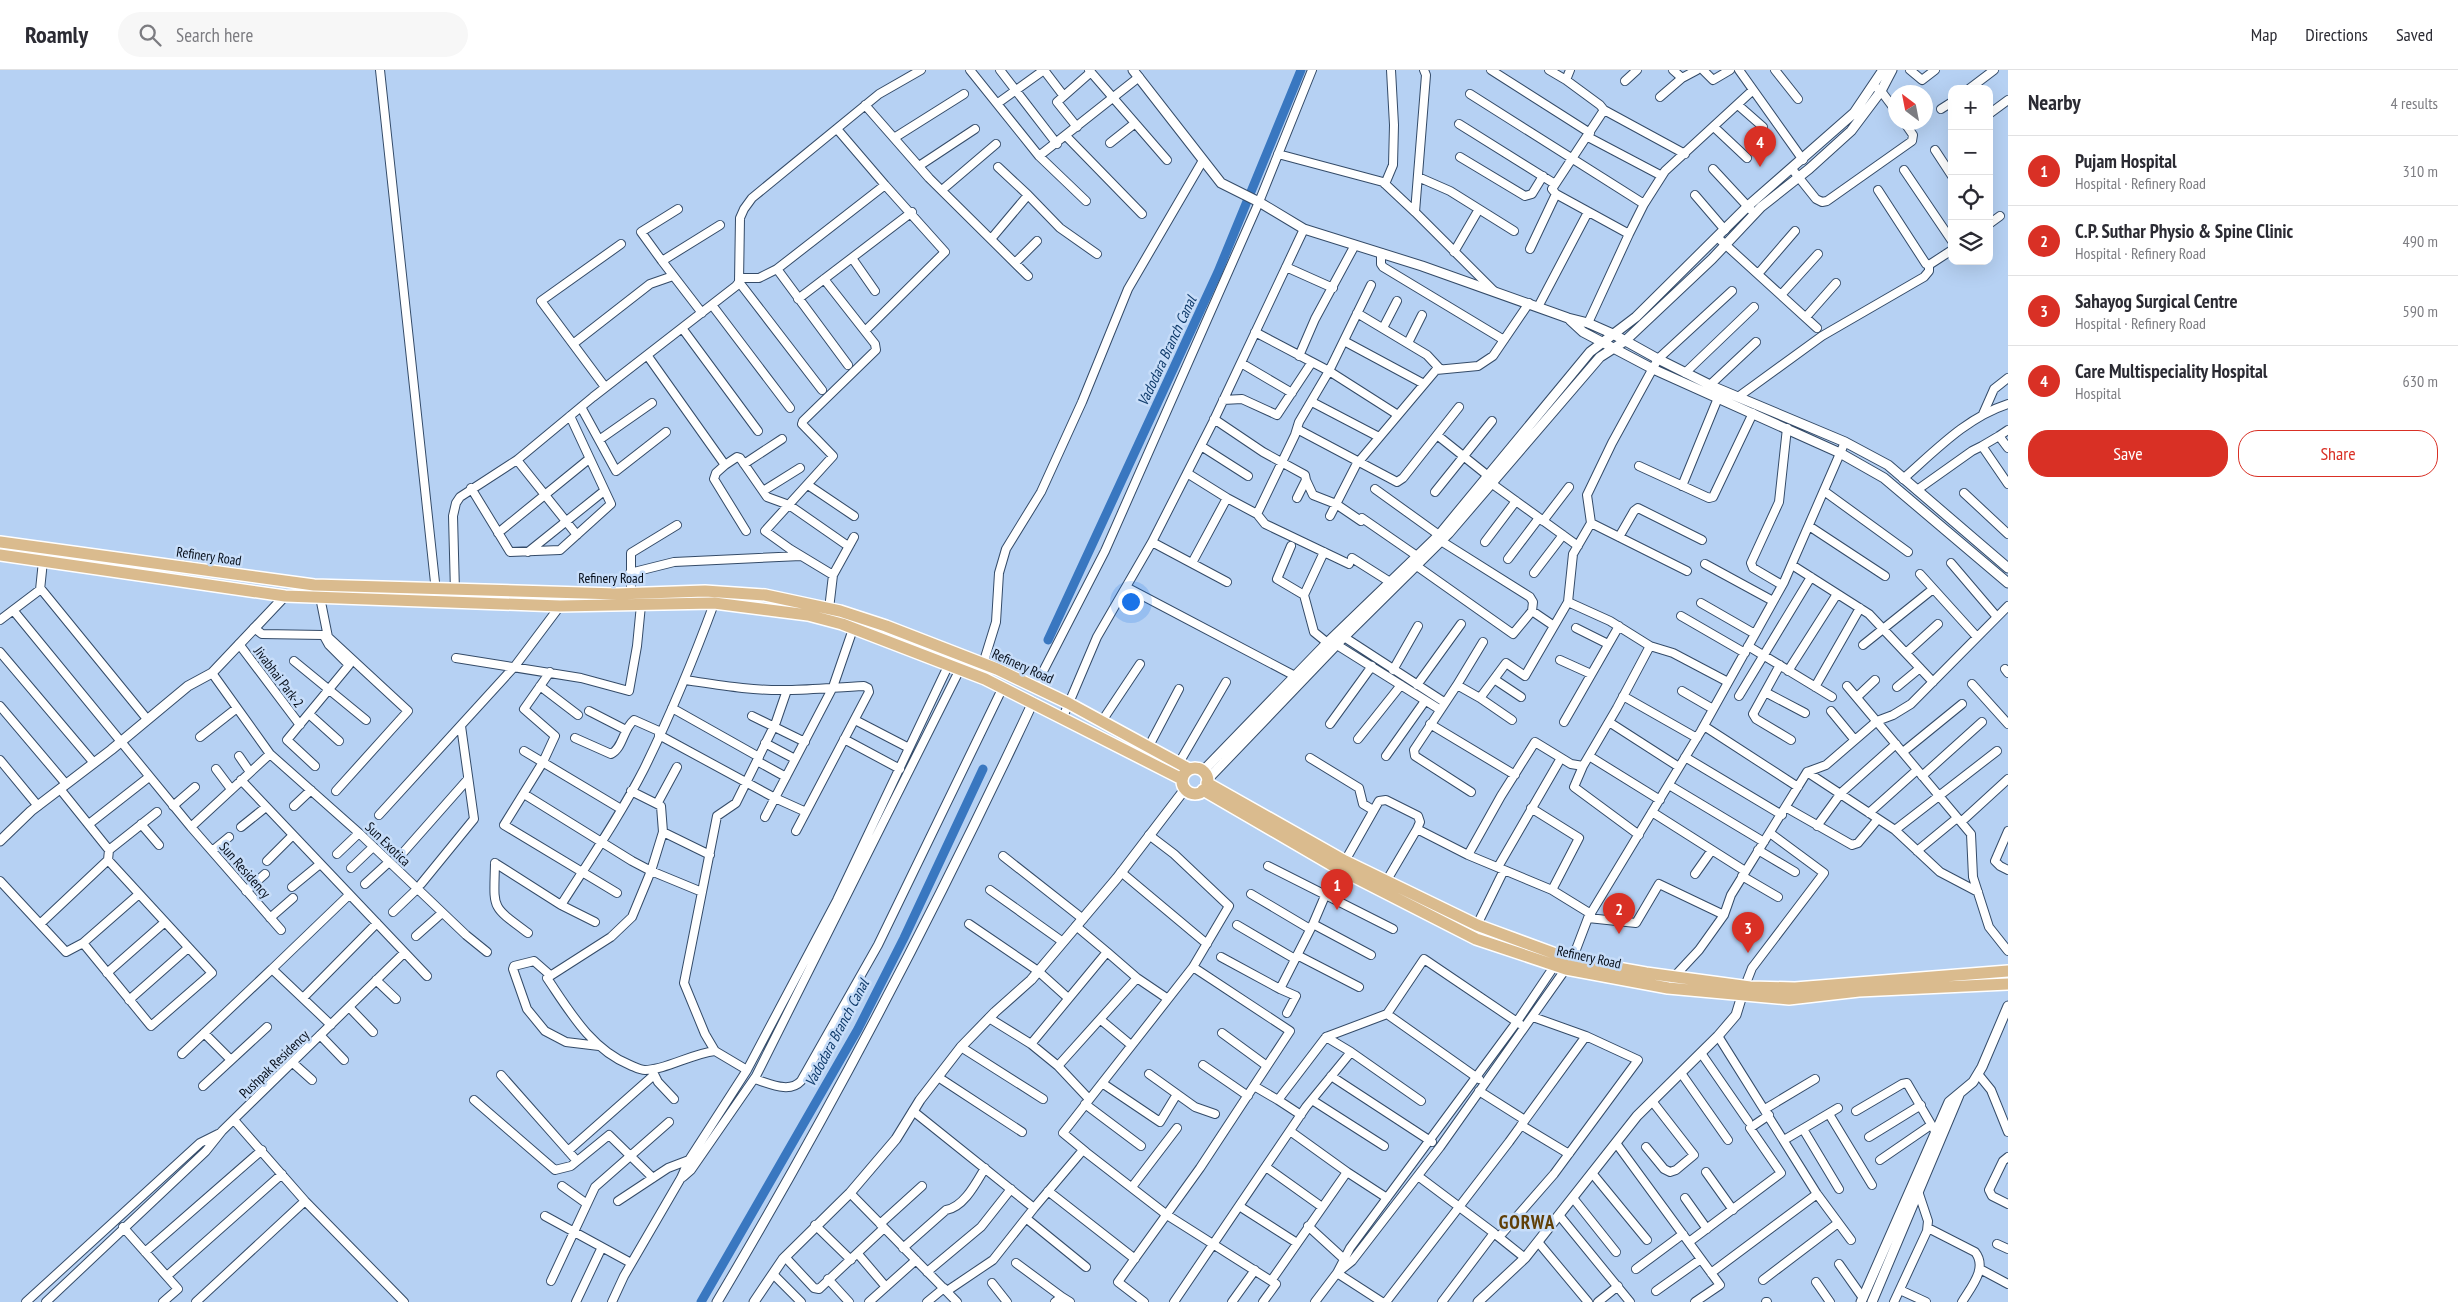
<!DOCTYPE html>
<meta charset="utf-8">
<style>
:root{--surface:#fff;--page:#f7f7f7;--text:#2b2b33;--muted:#7c7c81;--line:#e1e1e2;--accent:#d93025}
body{margin:0;font-family:"PT Sans Narrow",sans-serif;background:var(--page);color:var(--text)}
.controls{position:absolute;right:15px;top:15px;display:grid;overflow:hidden;border-radius:10px;box-shadow:0 5px 20px #0002}
.controls button{width:45px;height:45px;display:grid;place-items:center;padding:0;border:0;border-bottom:1px solid var(--line);background:var(--surface);color:var(--text);font:25px sans-serif}
.compass{position:absolute;left:1888px;top:15px;width:45px;height:45px;border-radius:50%;background:var(--surface);box-shadow:0 5px 20px #0002;rotate:328deg}
.you{position:absolute;left:1130px;top:531px;width:18px;height:18px;margin:-12px;border:4px solid #fff;border-radius:50%;background:#1a73e8;box-shadow:0 0 0 8px #1a73e833}
.badge{display:grid;place-items:center;width:32px;height:32px;border-radius:50%;background:var(--accent);color:#fff;font-size:16px;font-weight:700}
.pin{position:absolute;translate:-50% -41px;filter:drop-shadow(0 1px 2px #0008)}
.pin::after{content:'';position:absolute;top:26px;width:18px;height:15px;background:inherit;clip-path:polygon(0 0,100% 0,50% 100%)}
.list{margin:0;padding:0;list-style:none}
h2{display:flex;justify-content:space-between;align-items:center;height:65px;margin:0;padding:0 20px;font-size:21px}
h2 small{font-size:16px;font-weight:400;color:var(--muted)}
.list li{display:grid;grid-template-columns:32px 1fr auto;gap:15px;align-items:center;box-sizing:border-box;height:70px;padding:0 20px;border-top:1px solid var(--line)}
.list b{display:block;font-size:19px;white-space:nowrap}
.list p{margin:0;font-size:16px;white-space:nowrap;color:var(--muted)}
.list em{font-size:16px;font-style:normal;color:var(--muted)}
.actions{display:flex;gap:10px;padding:15px 20px}
.actions a{flex:1;padding:11px 0;border:1px solid var(--accent);border-radius:20px;text-align:center;font-size:18px;color:var(--accent)}
.actions .main{background:var(--accent);color:#fff}
.icon{flex:none;width:28px;height:28px;fill:none;stroke:currentColor;stroke-width:2;stroke-linecap:round;stroke-linejoin:round}
.map{position:relative;flex:none;width:2008px;height:1232px;overflow:hidden}
header{display:flex;align-items:center;gap:30px;box-sizing:border-box;height:70px;padding:0 25px;background:var(--surface);border-bottom:1px solid var(--line)}
header strong{font-size:24px}
nav{display:flex;gap:28px;margin-inline-start:auto;font-size:18px}
.search{width:350px;height:45px;background:var(--page);display:flex;align-items:center;gap:12px;box-sizing:border-box;padding:0 18px;border-radius:28px;color:var(--muted);font-size:19px}
main{display:flex}
aside{flex:1;background:var(--surface)}
.map>svg:first-child{display:block}
.lines{fill:none;stroke-linecap:round;stroke-linejoin:round}
.canal{stroke:#3977c0;stroke-width:9}
.minor-casing{stroke:#344b68;stroke-width:10}
.tertiary-casing{stroke:#344b68;stroke-width:11}
.primary-casing{stroke:#fff;stroke-width:14}
.minor{stroke:#fff;stroke-width:8}
.tertiary{stroke:#fff;stroke-width:9}
.primary{stroke:#dabb8e;stroke-width:11}
.labels{text-anchor:middle;stroke-width:5;stroke-linejoin:round;paint-order:stroke}
.street-label{font-size:14px;fill:#050d19;stroke:#c7ddf9}
.water-label{font-size:15px;font-style:italic;fill:#0d3969;stroke:#c7ddf9}
.district-label{font-size:19px;font-weight:bold;letter-spacing:1px;fill:#603f07;stroke:#c7ddf9}
</style>
<header>
<strong>Roamly</strong>
<div class="search"><svg class="icon" aria-label="search" viewBox="0 0 24 24"><circle cx="10" cy="10" r="6"/><path d="M15 15l6 6"/></svg>Search here</div>
<nav><a>Map</a><a>Directions</a><a>Saved</a></nav>
</header>
<main>
<div class="map">
<svg width="2008" height="1232" viewBox="0 0 2008 1232">
<rect width="100%" height="100%" fill="#b6d1f3"/>
<g class="lines">
<path class="canal" d="M1048 570 1218 202 1301 0
M701 1232 858 959 904 868 983 699"/>
<defs>
<path id="minor" d="M380 0 437 531
M970 0 1039 86 1139 7
M1000 0 1057 74
M1044 0 1063 25
M1089 0 1167 90
M1424 0 1426 5 1415 142 1494 221
M1491 0 1590 63
M1549 0 1566 10
M1570 0 1566 10 1600 35 1604 40 1552 119 1556 124 1629 164 1588 253
M1673 0 1682 8 1697 0
M1703 0 1713 10 1730 0
M1739 0 1803 90
M1775 0 1798 29
M1910 0 1922 10 1935 0
M1625 11 1637 0
M1874 16 1881 21 1896 41
M1969 19 1994 0
M1470 24 1644 134
M1660 27 1682 8
M998 33 1044 0
M865 35 929 108 1028 206
M1738 35 1763 57
M1941 39 1952 32
M1604 40 1685 84
M1989 44 2008 30
M1459 54 1555 114
M1077 57 1057 32 1091 2
M1714 57 1747 88
M837 59 885 115
M1066 66 1142 144
M1588 67 1662 106
M894 68 964 24
M1110 73 1134 54
M1935 80 1952 106
M1278 84 1383 112 1415 142
M1039 86 1086 131
M1460 87 1525 126 1532 124 1543 106
M919 96 975 59
M1713 99 1751 140
M1792 99 1816 129 1822 132 1827 131 1912 71 1913 65 1904 52
M1904 100 1952 171
M1418 107 1450 121 1514 161
M1385 114 1393 95 1394 55 1391 0
M942 120 996 74
M1878 120 1926 194 1929 195 1952 180
M1028 125 1060 158 1097 184
M1695 125 1725 160
M1989 154 2000 146
M1629 164 1644 134 1665 101 1753 20
M1717 167 1817 258
M991 169 1028 125 998 97
M1530 179 1556 124
M1454 182 1479 139
M1381 183V194L1383 197 1504 270
M852 188 875 221
M662 191 641 162 678 139
M1015 193 1037 171
M1286 197 1333 218
M1758 204 1795 161
M739 208H759L777 199
M824 209 875 274 876 280 803 351 802 354 833 386 765 461 790 479 833 505 829 539
M739 212 822 320
M1371 215 1329 301 1398 345
M1781 225 1818 184
M798 229 912 142
M712 235 790 338
M1538 237 1588 142
M702 243 662 191 720 155
M1357 243 1427 285 1440 299
M1806 247 1836 213
M682 258 758 361
M1383 258 1397 231
M1344 271 1424 314
M1408 273 1422 245
M573 274 650 214 673 206
M647 285 725 395 737 387 740 388 767 427 789 435 848 476
M1299 286 1315 249 1355 175
M1241 293 1292 323
M848 295 777 199 885 115 945 182 865 261
M1685 303 1754 237
M1710 315 1756 272
M605 317 541 231 621 174
M1738 327 1822 266 1924 207 1929 201V195
M1223 330 1242 329 1277 345 1312 292
M1312 332 1379 367
M581 337 616 401 666 362
M1983 344 1994 319 2008 308
M1214 349 1263 382 1305 405 1306 410 1297 428
M1297 359 1397 412 1403 408 1459 337
M1437 365 1492 409
M1999 366 2008 360
M599 370 652 333
M1201 376 1248 406
M2008 378 1999 366 1982 376 2008 414
M517 390 577 465
M744 394 782 369
M725 395 716 403 714 409 746 461
M1639 396 1709 428 1713 427 1753 343
M1187 403 1227 428
M1903 409C1935 381 1967 347 2008 334
M1306 410 1313 425 1336 434 1361 451
M1491 413 1578 476
M808 415 854 446
M1682 416 1718 328
M471 418 510 482 560 480 611 434 570 346
M1375 419 1439 465
M1917 420 1972 381 1982 376
M763 421 800 398
M1824 421 1908 482
M1435 422 1492 351
M1964 423 2008 464
M1257 444 1265 454 1349 494
M1330 446 1356 395 1436 300 1478 296 1493 286 1529 233
M1362 448 1417 486
M1543 451 1569 417
M1591 453 1687 501
M1809 456 1885 506
M498 463 589 389
M1619 467 1634 441 1638 438 1702 470
M1441 471 1530 527 1533 532 1532 541
M1152 472 1227 512
M1485 472 1516 431
M1291 476 1277 509 1304 525 1314 562 1330 575
M528 482 604 421
M1352 488 1390 512
M1508 489 1539 448
M1411 492 1513 564 1532 541 1554 556
M1192 493 1227 428 1257 444 1295 365 1299 352 1329 301 1255 262
M1951 493 1997 547
M1705 494 1773 531
M1792 495 1869 544 1933 612
M630 503 674 492 801 486
M1534 503 1563 465
M1920 504 1977 567
M833 505 854 467
M1782 515 1753 498 1751 493 1779 432 1787 358
M1126 517 1295 606
M40 520 43 491
M455 522 453 446 456 433 460 427 517 390 593 327 736 216 739 212 740 148 744 139 752 128 879 24 921 0
M631 523V483L677 455
M1304 525 1324 482
M320 527 328 567 408 641 336 721
M1701 533 1755 564
M13 540 191 757 281 860
M1681 546 1745 583
M0 550 41 519 147 649
M254 558 262 564 323 565
M1576 558 1608 574
M1344 567 1444 632
M239 574 300 655
M1337 575 1439 639
M1863 575 1933 519
M1650 576 1673 583 1728 612
M1748 576 1832 627
M0 582 94 693
M1906 583 1938 554
M456 588 581 608 629 621 637 576 641 535
M1560 590 1591 604
M294 591 366 650
M983 594 996 552 999 503 1006 479 1041 422 1082 332 1128 219 1202 92
M1780 595 1753 644 1756 649 1791 670
M2005 599 2008 603
M1393 600 1418 556
M1788 601 1837 524
M550 602 524 639 555 666 543 692 504 755 617 823
M212 603 270 684 359 763 466 865 487 882
M1494 609 1521 627
M685 610C719 615 753 621 788 620 813 620 839 617 864 616L868 618 869 622 796 761
M1972 614 2008 654
M1417 615 1461 554
M1457 615 1483 572
M540 616 578 645
M1847 616 1971 764 1973 807 1989 857 2008 881
M1035 617 1105 481 1259 132 1312 0
M1815 617 1860 538
M1897 617 1920 598
M1682 621 1713 639
M1765 622 1805 643
M1623 626 1697 668
M1739 626 1811 507
M1857 627 1875 610
M1480 628 1512 650
M0 636 66 714
M672 638 759 687
M589 641 626 660
M1831 641 1854 669
M309 644 339 671
M752 646 805 672
M1063 647 1097 567 1152 472 1213 352 1304 159
M855 650 909 678
M1102 651 1140 594
M1564 652 1619 556
M1609 652 1679 697
M1330 654 1372 596
M1430 654 1515 705
M1704 656 1798 717
M659 665 775 728 806 742
M200 667 237 638
M575 668 611 684C623 678 623 659 634 650L661 662
M844 669 900 699
M1358 669 1401 615
M765 673 795 689
M1149 676 1179 619
M524 681 621 739
M1903 682 1962 634
M239 686 250 702
M1386 686 1425 631
M1589 686 1660 730
M1685 687 1782 745
M1310 688 1359 718 1363 734 1373 740
M0 690 38 736
M757 691 786 707
M1179 693 1226 612
M315 696 287 670 349 595 329 575 324 566
M1583 696 1574 717 1639 765
M216 699 231 719
M1807 702 1895 760 1940 802 1978 822
M1922 706 1982 652
M241 710 427 906
M1669 715 1764 772
M60 719 109 780 108 790 212 903 151 956 83 873 66 882 40 854 108 790
M631 721 661 736 663 762 651 801 632 847 611 867 547 908C570 942 591 979 630 995 635 997 640 1000 645 1000 665 1000 691 984 715 981
M1471 722 1415 686 1414 680 1457 615 1480 628 1506 593 1525 606 1568 532
M524 724 632 791 651 801 702 822
M657 734 677 697
M173 736 195 717
M294 736 311 720
M1787 738 1852 775 1858 773 1878 749
M1652 742 1745 801
M1869 743 1917 700
M379 745 515 596 560 536 559 522
M765 747 833 617 853 559
M1961 752 2008 709
M89 754 149 707
M141 754 159 775
M1817 756 1841 723 1896 674
M191 757 270 684
M241 757 266 737
M1895 760 1997 681
M2008 761 1995 791 2000 796 2008 800
M663 762 710 785
M109 780 157 742
M1758 780 1795 802
M212 781 229 767
M1917 781 1957 748
M337 784 359 763
M401 785 468 709
M1468 785 1501 726 1535 672 1571 694 1583 696 1617 638 1650 576 1610 551 1568 532 1573 484 1591 453 1587 425 1612 373 1658 289 1732 221
M1003 786 1083 849
M267 791 293 765
M1345 791 1379 731 1386 730 1418 746 1420 752 1417 759
M495 793 561 835C589 791 620 746 644 699 671 644 694 588 715 531
M495 793C494 840 490 835 528 863
M1268 796 1393 859
M1498 797 1561 688
M351 798 373 777
M1121 802 1207 874
M1695 804 1712 780
M1742 806 1778 827
M1387 810 1417 759 1468 785 1552 820 1579 768 1531 738
M0 811 40 854
M365 814 389 792
M421 814 474 749 461 656
M292 817 320 794
M990 820 1063 872
M1552 820 1591 844
M246 821 265 804
M1251 824 1310 859
M561 835 595 852
M393 842 417 819
M270 848 293 828
M1588 848 1636 853 1659 814 1724 845
M969 854 1038 901 1068 928
M1313 854 1371 885
M1237 855 1295 889
M1477 855 1504 800
M1076 856 1107 882
M416 866 442 843
M83 873 139 824
M1297 885 1359 917
M1221 887 1280 919
M107 903 165 852
M550 905 534 891 514 896 513 899 527 939 545 961 566 972 599 976
M1137 908 1168 929
M1672 909 1699 880 1724 845 1731 825 1807 702 1826 695 1877 651 1893 645 1911 634 2008 536
M376 910 396 929
M1745 916 1752 898 1824 803 1770 763
M303 928 377 853
M129 930 188 878
M349 937 373 962
M1287 943 1296 926 1280 919 1313 854 1339 793
M989 948 1031 974 1107 882 1137 908 1058 996
M1101 950 1131 975
M331 955 272 899 349 825
M204 963 231 990
M1222 963 1267 996
M320 965 344 990
M1718 966 1817 1124 1851 1170
M1326 967 1387 944
M1031 974 1058 996 1089 1029
M961 977 1043 1029
M1351 982 1421 1031
M1701 983 1748 1051
M182 984 272 899
M293 993 312 1010
M1203 995 1248 1026
M747 1000 715 981 705 964 684 913 717 746 736 733 776 652 787 620
M653 1002 658 1012 674 1029
M1681 1003 1728 1070
M1149 1004 1195 1037 1215 1044
M1978 1004 1991 1020 2008 1062
M501 1005 577 1091
M1331 1006 1432 1072
M938 1007 1022 1062
M754 1009C769 1013 789 1024 801 1011L878 875 1003 617
M1479 1009 1387 944 1424 889 1520 954
M1102 1013 1160 1052 1177 1024
M203 1016 267 957
M1479 1021 1525 1050
M474 1030 555 1100 571 1096 609 1065 653 1108
M1278 1030 1301 1045
M1312 1030 1384 1076
M1085 1034 1141 1076
M1765 1039 1815 1009
M913 1041 1034 1138 993 1190 947 1221
M1856 1041 1902 1014 1907 1013 1935 1061
M1829 1044 1872 1115
M234 1050 305 1131 404 1232
M1521 1055 1569 1084
M1803 1059 1839 1119
M1869 1067 1921 1035
M1784 1070 1838 1038
M1616 1073 1720 1215 1695 1232
M1646 1077 1664 1099 1670 1102 1676 1100 1694 1085 1652 1031
M568 1081 654 1005
M1086 1082 1063 1063 1193 897
M2008 1087 2003 1091 1989 1120 1992 1126 2008 1134
M1880 1090 1931 1055
M1266 1097 1322 1137
M1347 1102 1387 1128
M1706 1102 1733 1140
M1592 1103 1647 1170
M1418 1106 1494 1163 1442 1232
M683 1107 691 1100 756 1006 960 599
M562 1116 587 1134
M1132 1117 1177 1058
M1048 1121 1135 1189
M850 1123 957 1232
M1573 1128 1616 1182
M1685 1128 1707 1159
M618 1131 668 1098 689 1090
M1239 1136 1297 1173
M1034 1138 1083 1080 1167 1145 1276 1214 1263 1232
M1559 1145 1630 1232
M545 1146 631 1193
M1027 1149 1086 1197
M880 1154 922 1116
M815 1155 851 1190
M1308 1156 1344 1189
M123 1157 178 1219 163 1232
M1928 1158 1975 1182C1988 1198 1971 1217 1962 1232
M1495 1164 1525 1188
M1499 1167 1554 1104 1638 990 1586 966
M1538 1172 1588 1232
M1689 1172 1781 1103 1750 1058 1769 1045
M1997 1174 2008 1179
M903 1178 946 1140C964 1137 976 1113 985 1098
M145 1182 262 1080
M858 1184 886 1217
M785 1187 814 1218 819 1219 884 1158
M1016 1193 1062 1227
M1839 1194 1863 1228
M1636 1199 1683 1164
M1980 1199 2008 1214
M927 1202 981 1157 1011 1119
M1337 1203 1352 1191 1440 1077 1572 890 1588 848 1701 661 1784 512 1845 372
M1337 1203 1382 1232
M1711 1203 1817 1124
M773 1204 801 1232
M167 1206 282 1104
M828 1209 849 1232
M1763 1210 1838 1153
M551 1211 595 1117 669 1052
M1271 1211 1347 1102 1290 1061
M1816 1212 1830 1232
M992 1213 1007 1232
M1900 1220 1926 1232
M1656 1221 1701 1189
M26 1232 200 1073 218 1064
M46 1232 206 1081 222 1061 404 883
M196 1232 305 1131
M576 1232 602 1177
M612 1232 624 1206 681 1108 689 1090 747 1000 837 830 949 594
M869 1232 916 1190
M927 1232 944 1218
M1055 1232 1062 1227 1070 1232
M1144 1232 1118 1212 1200 1098 1290 961 1193 897 1229 836 1174 784 1149 765
M1174 1232 1306 1037 1351 982 1326 967 1278 1030 1254 1016
M1232 1232 1255 1200
M1315 1232 1337 1203 1350 1178 1516 953 1557 892
M1386 1232 1509 1072 1586 966 1533 947
M1598 1232 1618 1216
M1766 1232H1767
M1894 1232 1927 1161 1928 1151 1918 1121"/>
<path id="tertiary" d="M1133 0 1221 113 1259 132 1304 159 1422 196 1568 248 1588 253 1613 264 1658 289 1714 317 1845 372 1888 395 2008 498
M1570 250 1583 262 1653 299 1840 383 1884 408 2008 513
M1203 701 1327 573 1439 465 1590 282 1636 247 1748 136 1854 43 1883 0
M1208 709 1344 567 1449 463 1600 287 1625 271 1712 189 1761 137 1809 99 1851 61 1881 21 1892 0
M0 771 31 741 111 680 188 616 212 603 285 526
M717 1232C833 1037 937 837 1033 632
M754 1232 783 1189 850 1123 896 1069 920 1030 961 977 995 942 1031 910 1117 808 1185 719
M1478 1232 1525 1188 1637 1046 1718 966 1736 945 1744 919
M1861 1232 1949 1032 1973 1012 1982 997 2008 936
M1872 1232 1959 1025"/>
<path id="primary" d="M0 472 314 515 617 524 705 521 765 525 840 541 886 556 997 599 1068 633 1189 699
M0 485 285 526 560 536 714 533 808 545 842 554 985 609 1182 709
M1182 711a13 13 0 1 1 26 0a13 13 0 1 1-26 0Z
M1207 713 1345 791 1477 855 1572 890 1646 903 1750 917 1795 918 2008 901
M1203 720 1337 798 1476 869 1566 899 1668 918 1789 929 1859 921 2008 914"/>
</defs>
<use href="#minor" class="minor-casing"/>
<use href="#tertiary" class="tertiary-casing"/>
<use href="#primary" class="primary-casing"/>
<use href="#minor" class="minor"/>
<use href="#tertiary" class="tertiary"/>
<use href="#primary" class="primary"/>
</g>
<g class="labels">
<g class="street-label">
<text transform="translate(209 486) rotate(8)" y="5">Refinery Road</text>
<text x="611" y="513">Refinery Road</text>
<text transform="translate(1023 596) rotate(24)" y="5">Refinery Road</text>
<text transform="translate(279 607) rotate(53)" y="5">Jivabhai Park-2</text>
<text transform="translate(388 774) rotate(44)" y="5">Sun Exotica</text>
<text transform="translate(245 800) rotate(49)" y="5">Sun Residency</text>
<text transform="translate(1589 887) rotate(12)" y="5">Refinery Road</text>
<text transform="translate(274 994) rotate(-44)" y="5">Pushpak Residency</text>
</g>
<g class="water-label">
<text transform="translate(1167 281) rotate(-65)" y="5">Vadodara Branch Canal</text>
<text transform="translate(837 963) rotate(-62)" y="5">Vadodara Branch Canal</text>
</g>
<g class="district-label">
<text x="1527" y="1159">GORWA</text>
</g>
</g>
</svg>
<div class="controls">
<button>+</button>
<button>−</button>
<button><svg class="icon" aria-label="locate" viewBox="0 0 24 24"><circle cx="12" cy="12" r="6"/><path d="M12 2v4M12 18v4M2 12h4M18 12h4"/></svg></button>
<button><svg class="icon" aria-label="layers" viewBox="0 0 24 24"><path d="M12 4l9 5-9 5-9-5zM3 14l9 5 9-5"/></svg></button>
</div>
<svg class="compass" viewBox="-18 -18 36 36"><path d="M0-13l5 13h-10z" fill="#e53935"/><path d="M0 13l5-13h-10z" fill="#7c7c81"/></svg>
<div class="you"></div>
<div class="pin badge" style="left:1337px;top:840px">1</div>
<div class="pin badge" style="left:1619px;top:864px">2</div>
<div class="pin badge" style="left:1748px;top:883px">3</div>
<div class="pin badge" style="left:1760px;top:97px">4</div>
</div>
<aside>
<h2>Nearby<small>4 results</small></h2>
<ul class="list">
<li><span class="badge">1</span><div><b>Pujam Hospital</b><p>Hospital · Refinery Road</p></div><em>310 m</em></li>
<li><span class="badge">2</span><div><b>C.P. Suthar Physio &amp; Spine Clinic</b><p>Hospital · Refinery Road</p></div><em>490 m</em></li>
<li><span class="badge">3</span><div><b>Sahayog Surgical Centre</b><p>Hospital · Refinery Road</p></div><em>590 m</em></li>
<li><span class="badge">4</span><div><b>Care Multispeciality Hospital</b><p>Hospital</p></div><em>630 m</em></li>
</ul>
<div class="actions"><a class="main">Save</a><a>Share</a></div>
</aside>
</main>
